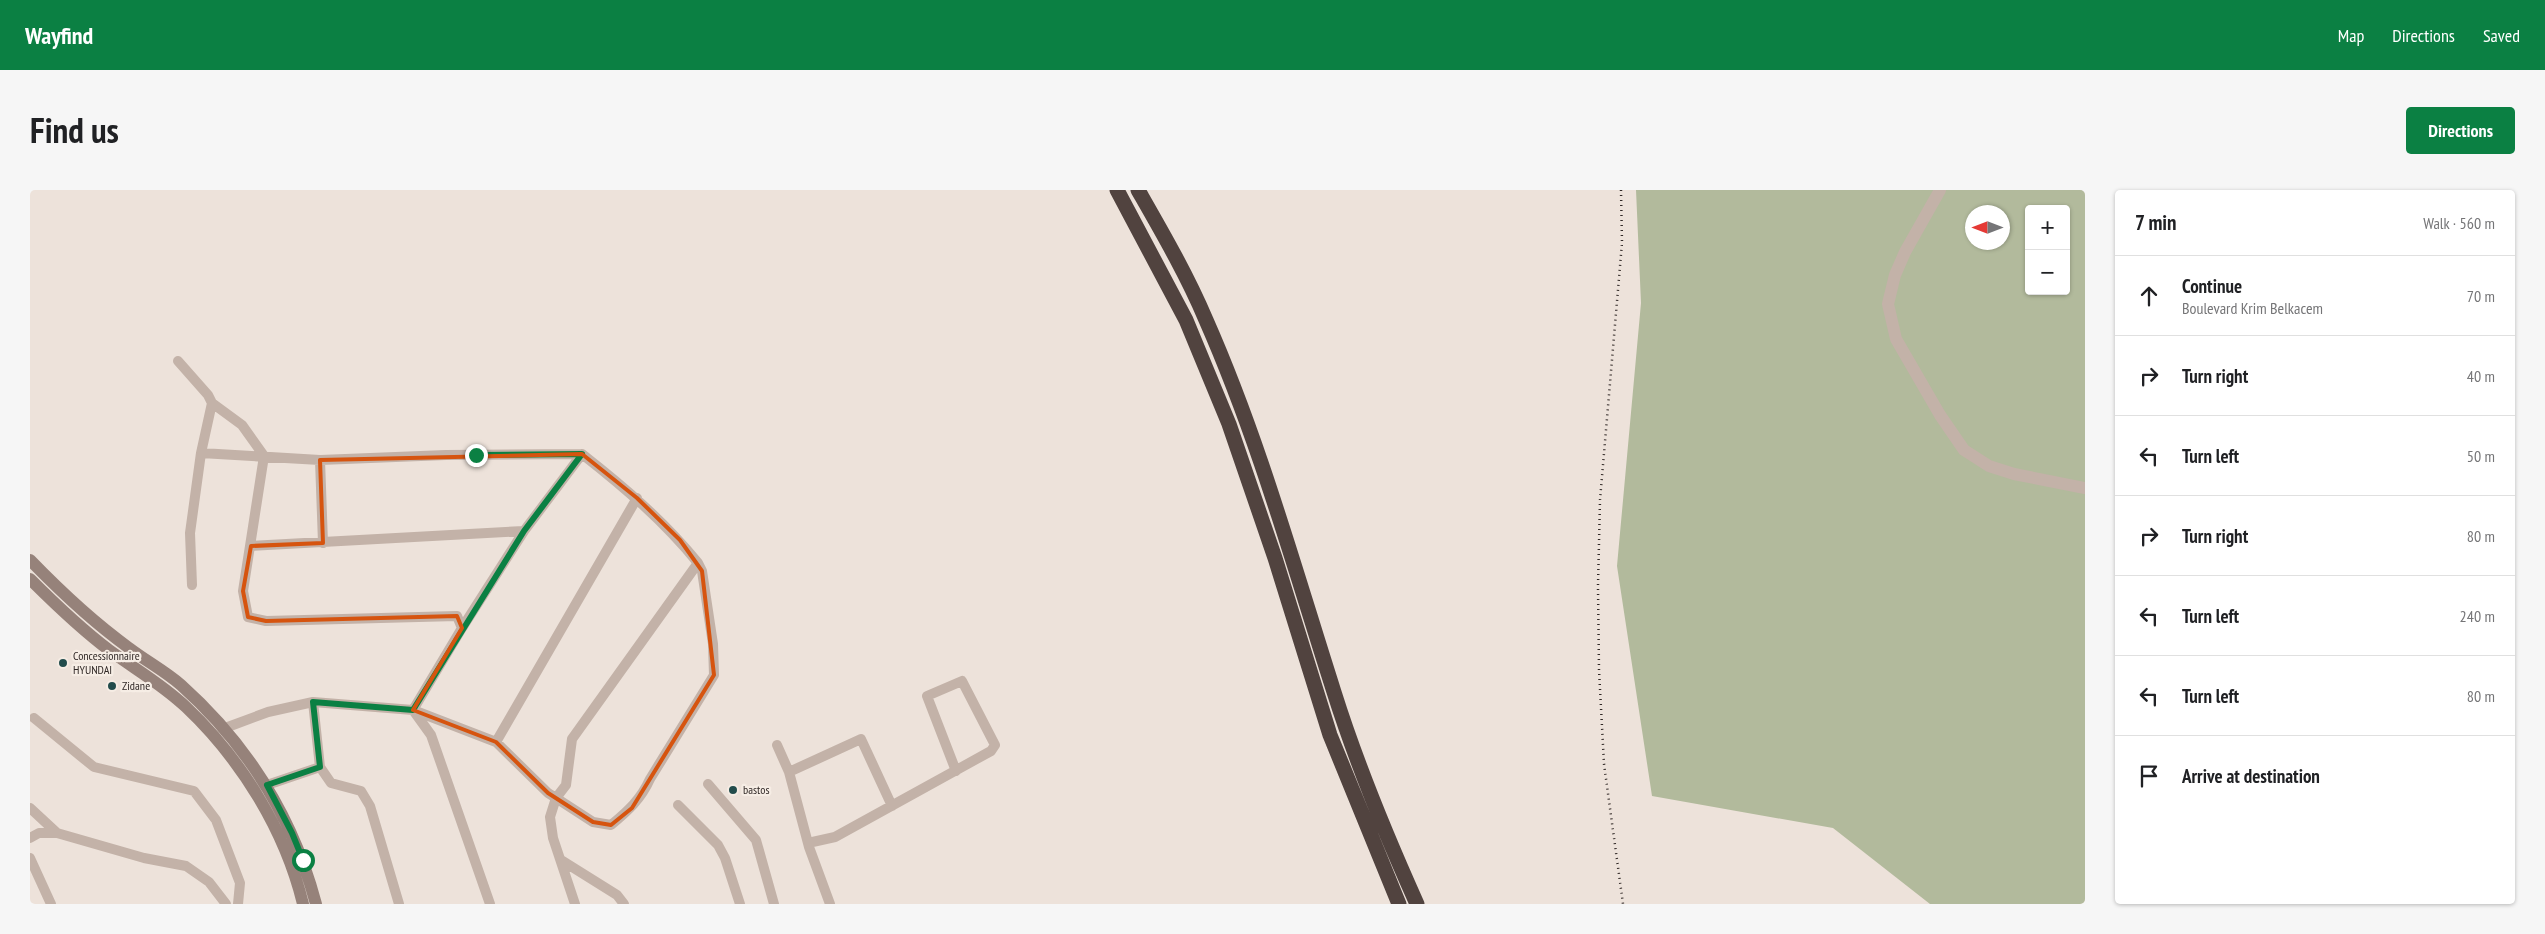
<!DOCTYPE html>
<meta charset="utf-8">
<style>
:root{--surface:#fff;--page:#f6f6f6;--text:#202124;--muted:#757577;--line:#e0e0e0;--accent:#0b8043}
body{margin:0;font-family:"PT Sans Narrow",sans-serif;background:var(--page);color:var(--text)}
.controls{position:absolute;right:15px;top:15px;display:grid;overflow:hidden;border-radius:5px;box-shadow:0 1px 4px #0004}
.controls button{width:45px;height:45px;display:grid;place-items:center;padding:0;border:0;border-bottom:1px solid var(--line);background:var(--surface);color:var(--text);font:25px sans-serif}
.compass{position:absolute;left:1935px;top:15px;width:45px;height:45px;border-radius:50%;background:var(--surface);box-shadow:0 1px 4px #0004;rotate:270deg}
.stop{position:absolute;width:15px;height:15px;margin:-11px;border:4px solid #0b8043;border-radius:50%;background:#fff}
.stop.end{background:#0b8043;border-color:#fff;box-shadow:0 1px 5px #0008}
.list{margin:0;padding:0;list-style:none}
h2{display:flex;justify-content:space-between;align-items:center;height:65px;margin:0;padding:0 20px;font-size:21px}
h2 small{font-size:16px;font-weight:400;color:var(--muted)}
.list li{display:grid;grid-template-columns:32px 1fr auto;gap:15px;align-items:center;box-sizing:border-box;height:80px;padding:0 20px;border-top:1px solid var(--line)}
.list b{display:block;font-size:19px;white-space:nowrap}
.list p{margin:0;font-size:16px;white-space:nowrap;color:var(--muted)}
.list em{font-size:16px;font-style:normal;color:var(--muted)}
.icon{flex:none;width:28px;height:28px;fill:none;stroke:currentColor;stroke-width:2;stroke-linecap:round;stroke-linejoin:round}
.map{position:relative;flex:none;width:2055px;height:714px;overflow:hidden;border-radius:5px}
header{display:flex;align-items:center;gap:30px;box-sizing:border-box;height:70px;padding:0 25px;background:var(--accent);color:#fff}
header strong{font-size:24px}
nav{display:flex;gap:28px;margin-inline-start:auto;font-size:18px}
.intro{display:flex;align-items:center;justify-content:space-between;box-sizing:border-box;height:120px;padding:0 30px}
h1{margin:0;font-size:35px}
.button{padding:12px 22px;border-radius:5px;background:var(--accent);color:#fff;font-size:18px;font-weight:700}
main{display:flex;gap:30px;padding:0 30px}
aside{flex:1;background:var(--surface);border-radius:5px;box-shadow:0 1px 4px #0004}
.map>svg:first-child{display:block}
.green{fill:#b2ba9c;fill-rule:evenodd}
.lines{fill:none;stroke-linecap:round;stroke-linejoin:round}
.minor{stroke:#c3b2a8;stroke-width:10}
.tertiary{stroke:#c3b2a8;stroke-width:12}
.secondary{stroke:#96827a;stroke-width:12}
.motorway{stroke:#51433f;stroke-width:15}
.rail{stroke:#312927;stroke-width:2.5;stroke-dasharray:1 4;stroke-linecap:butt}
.route{stroke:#0b8043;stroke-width:6}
.marked{fill:none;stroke:#d6540f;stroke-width:4;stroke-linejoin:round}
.poi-dot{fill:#224c4c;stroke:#f6ede5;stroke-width:2}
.labels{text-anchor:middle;stroke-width:4.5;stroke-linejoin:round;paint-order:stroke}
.poi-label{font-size:12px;fill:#312927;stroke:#f6ede5;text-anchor:start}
</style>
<header>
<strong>Wayfind</strong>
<nav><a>Map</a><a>Directions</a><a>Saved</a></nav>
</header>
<div class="intro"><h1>Find us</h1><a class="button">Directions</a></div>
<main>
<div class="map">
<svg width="2055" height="714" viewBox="0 0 2055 714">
<rect width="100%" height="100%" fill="#ede2da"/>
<path class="green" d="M1606 0H2055V714H1900L1803 638 1622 606 1587 376 1611 113ZM1999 19H2036V101H1999ZM1942 22H1972V52H1942Z"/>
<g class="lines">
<path class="minor" d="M148 171 178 205 182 213
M552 264C594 297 634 331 668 373
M290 270 293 353
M221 356 494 341
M162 395 160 343 171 263
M432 438 494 341 552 264 416 265 290 270 171 263 182 213 212 235 234 266 213 401 218 427 236 431 427 426 432 438 383 520 466 552 518 603 526 608 536 595 542 549 668 373 672 381 683 454 684 485 620 589C611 609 598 621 581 635L563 632 526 608 520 627 523 648 545 714
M283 512 290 577 301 593 331 601 340 616 369 714
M4 528 64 577 164 601 186 630 210 693 208 714
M195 538 238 522 283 512 383 520 401 545 460 714
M466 552 607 308
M747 555 759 582 779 657 800 714
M759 582 831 549 862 616
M678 594 726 650 744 714
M237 595 290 577
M648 615 688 655 695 668 710 714
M0 618 27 643
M0 648 9 643H27L114 668 156 676 179 692 196 714
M778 653 805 647 961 561 965 555 932 491 897 506 926 581
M0 668 21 714
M531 670 587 705 594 714"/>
<path class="tertiary" d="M1910 0 1875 62 1865 85 1858 114 1866 149 1910 225 1934 260 1959 276 1984 284 2055 298"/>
<path class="secondary" d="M0 370C31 402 63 432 99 458 116 471 135 481 151 495 218 555 263 627 286 714
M0 389C25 414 51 439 79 460 105 479 133 495 156 517 211 569 255 640 273 714"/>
<path class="motorway" d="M1087 0 1156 130 1199 234 1245 368 1300 545 1369 714
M1108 0C1132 42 1157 85 1176 130 1229 250 1264 377 1304 502 1327 575 1356 645 1387 714"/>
<path class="rail" d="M1591 0 1592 53 1570 310 1568 396 1569 480 1574 574 1593 714"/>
</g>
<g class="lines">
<path class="route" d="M273 670 262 643 237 595 290 577 283 512 383 520 494 341 552 264 446 265"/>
</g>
<path class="marked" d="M552 264 607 308 650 350 672 381 684 485 602 618 581 635 563 632 518 603 466 552 383 520 432 438 427 426 236 431 218 427 213 401 221 356 293 353 290 270Z"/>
<g class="poi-dot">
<circle cx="33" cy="473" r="5"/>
<circle cx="82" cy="496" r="5"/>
<circle cx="703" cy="600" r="5"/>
</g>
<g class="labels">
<g class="poi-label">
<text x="43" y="470">Concessionnaire<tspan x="43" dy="14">HYUNDAI</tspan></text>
<text x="92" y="500">Zidane</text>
<text x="713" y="604">bastos</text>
</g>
</g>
</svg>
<div class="controls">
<button>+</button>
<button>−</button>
</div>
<svg class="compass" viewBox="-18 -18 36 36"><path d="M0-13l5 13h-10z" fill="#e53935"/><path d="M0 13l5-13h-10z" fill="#757577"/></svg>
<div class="stop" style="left:273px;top:670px"></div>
<div class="stop end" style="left:446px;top:265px"></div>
</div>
<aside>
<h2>7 min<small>Walk · 560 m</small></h2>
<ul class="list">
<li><svg class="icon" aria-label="ahead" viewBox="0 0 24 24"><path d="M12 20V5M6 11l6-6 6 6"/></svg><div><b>Continue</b><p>Boulevard Krim Belkacem</p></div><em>70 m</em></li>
<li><svg class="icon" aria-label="right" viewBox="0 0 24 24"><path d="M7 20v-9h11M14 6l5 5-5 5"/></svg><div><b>Turn right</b></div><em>40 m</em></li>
<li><svg class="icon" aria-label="left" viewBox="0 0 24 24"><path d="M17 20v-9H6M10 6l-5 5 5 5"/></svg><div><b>Turn left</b></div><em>50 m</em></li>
<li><svg class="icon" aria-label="right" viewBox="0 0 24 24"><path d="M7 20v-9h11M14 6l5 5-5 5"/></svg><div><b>Turn right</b></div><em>80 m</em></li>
<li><svg class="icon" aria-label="left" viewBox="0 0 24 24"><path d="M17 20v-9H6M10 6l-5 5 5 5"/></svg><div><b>Turn left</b></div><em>240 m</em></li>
<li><svg class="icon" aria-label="left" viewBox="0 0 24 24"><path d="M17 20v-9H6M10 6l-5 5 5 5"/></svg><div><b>Turn left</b></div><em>80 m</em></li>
<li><svg class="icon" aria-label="arrive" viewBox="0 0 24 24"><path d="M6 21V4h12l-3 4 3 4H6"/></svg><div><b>Arrive at destination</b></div></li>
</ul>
</aside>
</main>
